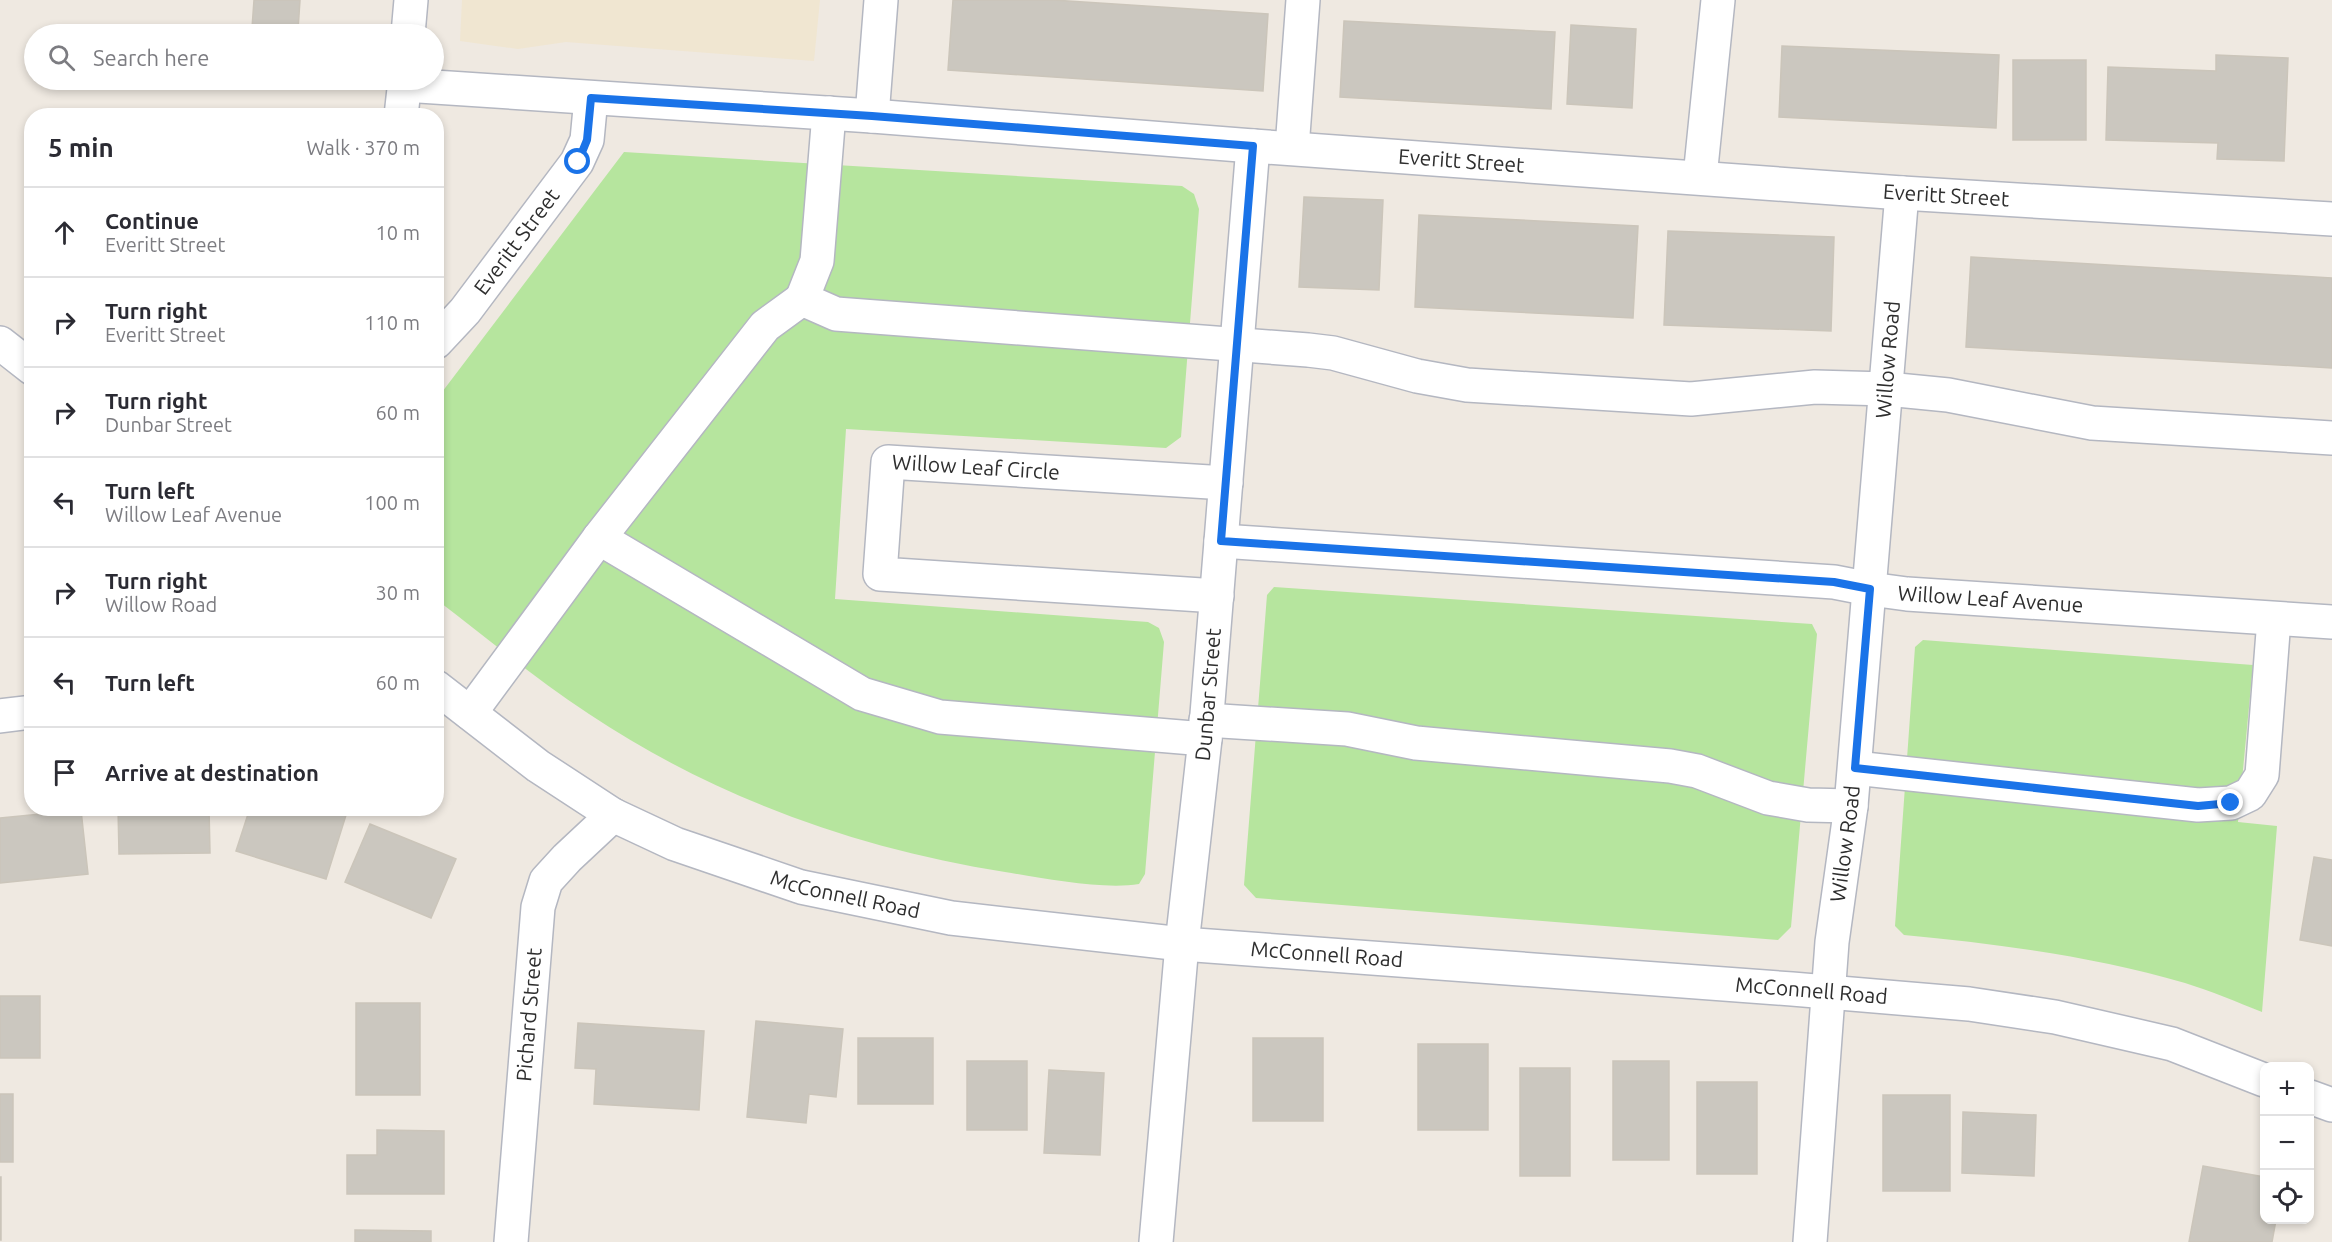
<!DOCTYPE html>
<meta charset="utf-8">
<style>
:root{--surface:#fff;--page:#f7f7f7;--text:#2b2b33;--muted:#7c7c81;--line:#e1e1e2}
body{margin:0;font-family:Ubuntu,sans-serif;background:var(--page);color:var(--text)}
.controls{position:absolute;right:18px;bottom:18px;display:grid;overflow:hidden;border-radius:12px;box-shadow:0 3px 9px #0003}
.controls button{width:54px;height:54px;display:grid;place-items:center;padding:0;border:0;border-bottom:2px solid var(--line);background:var(--surface);color:var(--text);font:30px sans-serif}
.stop{position:absolute;width:18px;height:18px;margin:-14px;border:4px solid #1a73e8;border-radius:50%;background:#fff}
.stop.end{background:#1a73e8;border-color:#fff;box-shadow:0 2px 6px #0008}
.list{margin:0;padding:0;list-style:none}
h2{display:flex;justify-content:space-between;align-items:center;height:78px;margin:0;padding:0 24px;font-size:26px}
h2 small{font-size:20px;font-weight:400;color:var(--muted)}
.list li{display:grid;grid-template-columns:39px 1fr auto;gap:18px;align-items:center;box-sizing:border-box;height:90px;padding:0 24px;border-top:2px solid var(--line)}
.list b{display:block;font-size:22px;white-space:nowrap}
.list p{margin:0;font-size:20px;white-space:nowrap;color:var(--muted)}
.list em{font-size:20px;font-style:normal;color:var(--muted)}
.icon{flex:none;width:33px;height:33px;fill:none;stroke:currentColor;stroke-width:2;stroke-linecap:round;stroke-linejoin:round}
.map{position:relative;flex:none;width:2332px;height:1242px;overflow:hidden}
.search{position:absolute;background:var(--surface);box-shadow:0 3px 9px #0003;left:24px;top:24px;width:420px;height:66px;display:flex;align-items:center;gap:15px;box-sizing:border-box;padding:0 21px;border-radius:33px;color:var(--muted);font-size:22px}
.panel{position:absolute;background:var(--surface);box-shadow:0 3px 9px #0003;left:24px;top:108px;width:420px;height:708px;border-radius:24px}
.map>svg:first-child{display:block}
.education{fill:#f0e6d1}
.green{fill:#b6e59e}
.building{fill:#cbc7bf;stroke:#cbc5ba;stroke-width:1.5}
.lines{fill:none;stroke-linecap:round;stroke-linejoin:round}
.minor-casing{stroke:#b4b7c1;stroke-width:36}
.minor{stroke:#fff;stroke-width:33}
.route{stroke:#1a73e8;stroke-width:8}
.labels{text-anchor:middle;stroke-width:6;stroke-linejoin:round;paint-order:stroke}
.street-label{font-size:21px;fill:#2e2e2e;stroke:#fff}
</style>
<div class="map">
<svg width="2332" height="1242" viewBox="0 0 2332 1242">
<rect width="100%" height="100%" fill="#efe9e1"/>
<path class="education" d="M462 0H820L814 61 566 42 518 49 460 41Z"/>
<path class="green" d="M624 152 1182 186 1194 194 1199 209 1181 437 1166 448 846 429 835 599 1148 622 1159 628 1164 642 1145 874 1139 884C1103 890 1042 878 1005 872 858 849 713 797 589 714 536 679 487 638 437 600L436 400Z
M1274 587 1812 624 1817 634 1791 927 1778 940 1256 898 1244 885 1267 595Z
M1923 640 2253 665 2238 822 2277 826 2262 1012C2237 1002 2211 991 2185 983 2093 956 1998 944 1904 935L1895 926 1915 647Z"/>
<path class="building" d="M254 0H300L298 30 252 28Z
M953 0H1053L1268 14 1263 91 948 70Z
M1344 21 1555 32 1551 109 1340 97Z
M1571 25 1636 29 1632 108 1567 104Z
M1782 46 1999 55 1996 128 1779 117Z
M2216 55 2288 58 2284 161 2217 159 2218 143 2106 140 2108 67 2216 71Z
M2013 60H2086V140H2013Z
M1304 197 1383 200 1379 290 1299 287Z
M1419 215 1638 226 1633 318 1415 307Z
M1668 231 1834 237 1831 331 1664 325Z
M1971 257 2332 278V368L1966 347Z
M118 808H209L210 853 119 854Z
M250 808H337L347 812 326 879 236 851Z
M81 810 88 874 0 883V818Z
M370 824 456 859 431 918 345 882Z
M2314 857 2332 860V946L2300 940Z
M0 996H40V1058H0Z
M356 1003H420V1095H356Z
M756 1021 843 1029 836 1097 809 1094 806 1123 747 1117Z
M578 1023 704 1031 699 1110 594 1104 596 1069 575 1068Z
M858 1038H933V1104H858Z
M1253 1038H1323V1121H1253Z
M1418 1044H1488V1130H1418Z
M967 1061H1027V1130H967Z
M1613 1061H1669V1160H1613Z
M1520 1068H1570V1176H1520Z
M1049 1070 1104 1073 1100 1155 1044 1153Z
M1697 1082H1757V1174H1697Z
M0 1094H13V1162H0Z
M1883 1095H1950V1191H1883Z
M1963 1112 2036 1115 2034 1176 1962 1173Z
M377 1130 444 1131V1194H347V1155H377Z
M2203 1166 2264 1177V1220H2276L2272 1242H2189Z
M0 1177H1V1240H0Z
M355 1230 431 1231V1242H355Z"/>
<g class="lines">
<defs>
<g id="minor">
<path d="M408 34 411 0"/>
<path id="s1" d="M404 85 872 116 1253 146 1902 193 2332 219"/>
<path d="M401 116 405 80"/>
<path d="M872 116 881 0"/>
<path d="M1292 148 1303 0"/>
<path d="M1700 177 1718 0"/>
<path d="M802 299 817 261 829 113"/>
<path id="s2" d="M436 342 465 311 577 162 587 140 591 98"/>
<path d="M0 343 32 368"/>
<path d="M599 538 862 694 940 717 1205 739"/>
<path id="s3" d="M1221 541 1834 582 1870 589 1907 594 2332 622"/>
<path id="s4" d="M1217 596 880 574 888 462 1226 483"/>
<path id="s5" d="M436 687 538 766 613 815 675 844 801 887 951 918 1182 944 1792 989 1969 1004 2055 1017 2172 1044 2264 1080"/>
<path d="M470 713 599 538 765 326 802 299 836 314 1308 350 1333 353 1417 376 1467 385 1691 399 1815 387 1887 389 1948 395 2092 423 2332 438"/>
<path d="M0 716 32 712"/>
<path d="M1206 720 1347 729 1416 743 1670 766 1697 771 1768 798 1808 805 1851 806"/>
<path d="M1855 768 2198 805 2231 803 2250 794 2262 775 2274 619"/>
<path d="M2310 1097 2332 1105"/>
<path id="s6" d="M511 1242 538 907 546 881 567 858 613 815"/>
<path id="s7" d="M1156 1242 1182 944 1205 739 1253 146"/>
<path id="s8" d="M1810 1242 1832 942 1851 806 1902 193"/>
</g>
</defs>
<use href="#minor" class="minor-casing"/>
<use href="#minor" class="minor"/>
</g>
<g class="lines">
<path class="route" d="M578 162 587 140 591 98 872 116 1253 146 1221 541 1834 582 1870 589 1855 768 2198 806 2231 803"/>
</g>
<g class="labels">
<g class="street-label">
<text dy="7" stroke="none"><textPath href="#s1" startOffset="1060">Everitt Street</textPath></text>
<text dy="7" stroke="none"><textPath href="#s1" startOffset="1546">Everitt Street</textPath></text>
<text dy="7" stroke="none"><textPath href="#s2" startOffset="129">Everitt Street</textPath></text>
<text dy="7" stroke="none"><textPath href="#s8" startOffset="886">Willow Road</textPath></text>
<text dy="7" stroke="none"><textPath href="#s4" startOffset="538">Willow Leaf Circle</textPath></text>
<text dy="7" stroke="none"><textPath href="#s3" startOffset="772">Willow Leaf Avenue</textPath></text>
<text dy="7" stroke="none"><textPath href="#s7" startOffset="550">Dunbar Street</textPath></text>
<text dy="7" stroke="none"><textPath href="#s8" startOffset="400">Willow Road</textPath></text>
<text dy="7" stroke="none"><textPath href="#s5" startOffset="465">McConnell Road</textPath></text>
<text dy="7" stroke="none"><textPath href="#s5" startOffset="951">McConnell Road</textPath></text>
<text dy="7" stroke="none"><textPath href="#s5" startOffset="1437">McConnell Road</textPath></text>
<text dy="7" stroke="none"><textPath href="#s6" startOffset="228">Pichard Street</textPath></text>
</g>
</g>
</svg>
<div class="controls">
<button>+</button>
<button>−</button>
<button><svg class="icon" aria-label="locate" viewBox="0 0 24 24"><circle cx="12" cy="12" r="6"/><path d="M12 2v4M12 18v4M2 12h4M18 12h4"/></svg></button>
</div>
<div class="stop" style="left:578px;top:162px"></div>
<div class="stop end" style="left:2231px;top:803px"></div>
<div class="search"><svg class="icon" aria-label="search" viewBox="0 0 24 24"><circle cx="10" cy="10" r="6"/><path d="M15 15l6 6"/></svg>Search here</div>
<section class="panel">
<h2>5 min<small>Walk · 370 m</small></h2>
<ul class="list">
<li><svg class="icon" aria-label="ahead" viewBox="0 0 24 24"><path d="M12 20V5M6 11l6-6 6 6"/></svg><div><b>Continue</b><p>Everitt Street</p></div><em>10 m</em></li>
<li><svg class="icon" aria-label="right" viewBox="0 0 24 24"><path d="M7 20v-9h11M14 6l5 5-5 5"/></svg><div><b>Turn right</b><p>Everitt Street</p></div><em>110 m</em></li>
<li><svg class="icon" aria-label="right" viewBox="0 0 24 24"><path d="M7 20v-9h11M14 6l5 5-5 5"/></svg><div><b>Turn right</b><p>Dunbar Street</p></div><em>60 m</em></li>
<li><svg class="icon" aria-label="left" viewBox="0 0 24 24"><path d="M17 20v-9H6M10 6l-5 5 5 5"/></svg><div><b>Turn left</b><p>Willow Leaf Avenue</p></div><em>100 m</em></li>
<li><svg class="icon" aria-label="right" viewBox="0 0 24 24"><path d="M7 20v-9h11M14 6l5 5-5 5"/></svg><div><b>Turn right</b><p>Willow Road</p></div><em>30 m</em></li>
<li><svg class="icon" aria-label="left" viewBox="0 0 24 24"><path d="M17 20v-9H6M10 6l-5 5 5 5"/></svg><div><b>Turn left</b></div><em>60 m</em></li>
<li><svg class="icon" aria-label="arrive" viewBox="0 0 24 24"><path d="M6 21V4h12l-3 4 3 4H6"/></svg><div><b>Arrive at destination</b></div></li>
</ul>
</section>
</div>
